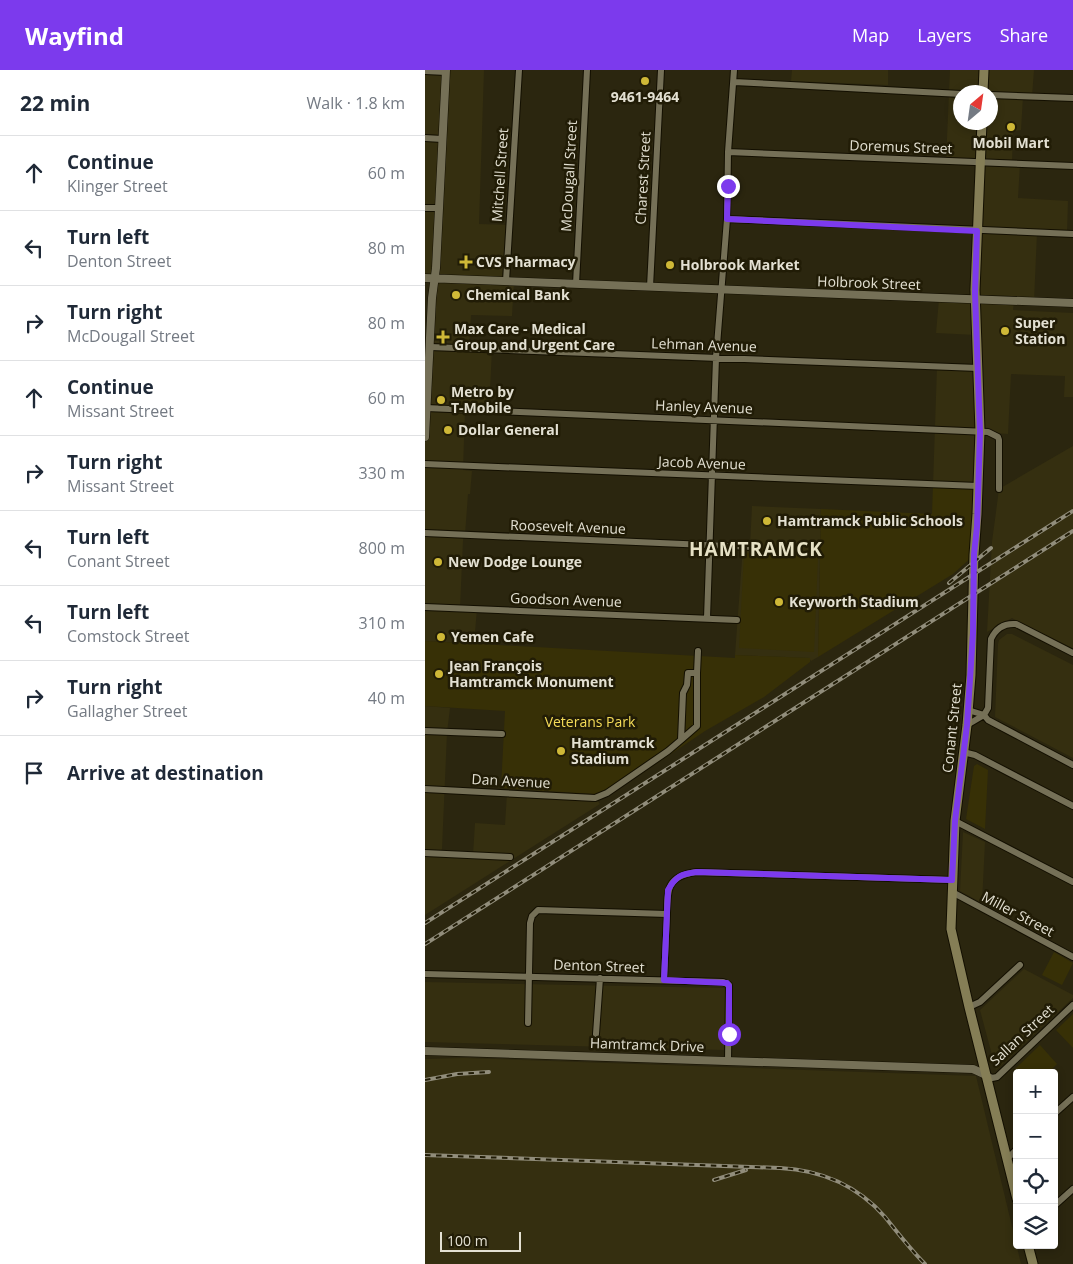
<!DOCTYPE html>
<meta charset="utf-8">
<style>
:root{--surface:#fff;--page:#f6f6f7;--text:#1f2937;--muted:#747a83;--line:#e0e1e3;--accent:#7c3aed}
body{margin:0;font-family:"Open Sans",sans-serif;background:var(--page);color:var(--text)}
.controls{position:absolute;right:15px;bottom:15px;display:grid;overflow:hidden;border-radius:5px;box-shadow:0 2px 8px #0003}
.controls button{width:45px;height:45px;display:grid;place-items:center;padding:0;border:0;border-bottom:1px solid var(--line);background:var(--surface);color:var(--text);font:25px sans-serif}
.compass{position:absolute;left:528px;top:15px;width:45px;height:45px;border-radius:50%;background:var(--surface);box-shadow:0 2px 8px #0003;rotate:29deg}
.scale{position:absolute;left:15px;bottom:12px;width:81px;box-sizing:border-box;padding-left:5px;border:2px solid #e3e0d2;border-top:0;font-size:14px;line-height:18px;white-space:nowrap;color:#e3e0d2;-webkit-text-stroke:4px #211c06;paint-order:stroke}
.stop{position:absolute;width:15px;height:15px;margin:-11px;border:4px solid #7c3aed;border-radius:50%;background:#fff}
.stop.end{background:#7c3aed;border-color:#fff;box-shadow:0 1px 5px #0008}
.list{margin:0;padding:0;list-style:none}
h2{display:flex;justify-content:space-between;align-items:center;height:65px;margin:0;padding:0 20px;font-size:21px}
h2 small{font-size:16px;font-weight:400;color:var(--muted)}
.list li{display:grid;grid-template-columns:32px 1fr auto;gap:15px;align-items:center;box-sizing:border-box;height:75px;padding:0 20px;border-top:1px solid var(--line)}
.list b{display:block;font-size:19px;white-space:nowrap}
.list p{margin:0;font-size:16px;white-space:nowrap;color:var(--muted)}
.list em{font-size:16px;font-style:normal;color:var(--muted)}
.icon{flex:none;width:28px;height:28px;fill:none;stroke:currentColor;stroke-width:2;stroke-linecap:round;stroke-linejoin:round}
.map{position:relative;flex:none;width:648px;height:1194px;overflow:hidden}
header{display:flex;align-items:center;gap:30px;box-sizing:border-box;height:70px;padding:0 25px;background:var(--accent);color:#fff}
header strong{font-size:24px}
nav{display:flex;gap:28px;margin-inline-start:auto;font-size:18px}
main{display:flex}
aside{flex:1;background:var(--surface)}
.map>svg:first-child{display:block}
.built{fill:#352f10;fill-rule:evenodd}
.green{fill:#373006}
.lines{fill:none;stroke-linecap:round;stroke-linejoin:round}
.minor-casing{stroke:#130f00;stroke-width:8}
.tertiary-casing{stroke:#130f00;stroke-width:9}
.secondary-casing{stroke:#130f00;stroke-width:11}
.minor{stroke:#757057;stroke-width:6}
.tertiary{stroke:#757057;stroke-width:8}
.secondary{stroke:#857e56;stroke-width:9}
.rail-casing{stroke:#918d7b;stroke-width:4}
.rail{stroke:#211c06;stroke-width:2;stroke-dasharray:5.5;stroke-linecap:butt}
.route{stroke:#7c3aed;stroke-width:6}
.poi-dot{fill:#cfb837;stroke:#211c06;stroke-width:2}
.labels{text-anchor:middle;stroke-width:5;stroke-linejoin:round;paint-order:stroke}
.poi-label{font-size:14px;font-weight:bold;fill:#e3e0d2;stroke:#211c06;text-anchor:start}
.street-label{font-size:14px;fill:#e3e0d2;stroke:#211c06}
.park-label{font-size:14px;fill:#f5dc58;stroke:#211c06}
.district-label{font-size:19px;font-weight:bold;letter-spacing:1px;fill:#e6e1c5;stroke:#211c06}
</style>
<header>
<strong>Wayfind</strong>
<nav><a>Map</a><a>Layers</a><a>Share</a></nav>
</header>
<main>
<aside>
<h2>22 min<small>Walk · 1.8 km</small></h2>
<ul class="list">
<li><svg class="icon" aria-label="ahead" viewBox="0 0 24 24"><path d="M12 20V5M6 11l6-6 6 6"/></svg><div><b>Continue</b><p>Klinger Street</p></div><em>60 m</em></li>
<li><svg class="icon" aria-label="left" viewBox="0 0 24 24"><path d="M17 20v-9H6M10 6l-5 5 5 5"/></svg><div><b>Turn left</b><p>Denton Street</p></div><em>80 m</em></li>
<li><svg class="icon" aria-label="right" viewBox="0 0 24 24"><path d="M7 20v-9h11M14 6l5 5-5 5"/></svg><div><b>Turn right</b><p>McDougall Street</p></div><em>80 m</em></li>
<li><svg class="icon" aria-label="ahead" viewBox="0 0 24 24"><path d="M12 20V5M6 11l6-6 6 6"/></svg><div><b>Continue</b><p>Missant Street</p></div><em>60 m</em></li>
<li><svg class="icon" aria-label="right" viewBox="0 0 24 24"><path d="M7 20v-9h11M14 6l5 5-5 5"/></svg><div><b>Turn right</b><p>Missant Street</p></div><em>330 m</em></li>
<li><svg class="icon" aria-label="left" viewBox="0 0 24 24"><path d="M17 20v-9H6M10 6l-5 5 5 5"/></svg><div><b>Turn left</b><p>Conant Street</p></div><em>800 m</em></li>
<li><svg class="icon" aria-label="left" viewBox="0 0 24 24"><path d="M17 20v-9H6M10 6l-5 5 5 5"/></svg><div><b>Turn left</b><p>Comstock Street</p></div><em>310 m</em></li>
<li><svg class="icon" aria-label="right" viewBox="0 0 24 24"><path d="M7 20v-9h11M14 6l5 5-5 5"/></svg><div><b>Turn right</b><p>Gallagher Street</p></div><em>40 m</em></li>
<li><svg class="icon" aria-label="arrive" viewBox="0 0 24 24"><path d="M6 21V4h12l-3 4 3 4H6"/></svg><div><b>Arrive at destination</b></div></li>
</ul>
</aside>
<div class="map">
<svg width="648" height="1194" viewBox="0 0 648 1194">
<rect width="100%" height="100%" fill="#2b260f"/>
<path class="built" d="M0 0H59L54 154 85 155 81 211H89L87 246 46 245 44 278 67 279 64 341 40 340 38 400 47 401 45 424H43L40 465H38V471L35 538 52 539 49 574 0 571V367L11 209 0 208Z
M367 0H463V15L366 11Z
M525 0H609L607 27H598L596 60 588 61 587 93 595 94 593 128 643 131 642 164 612 163 609 232H589L588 240 648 243V327H639L640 306 586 304 583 364 555 362 553 416 508 415 512 297 552 298 551 265 511 263 514 229 550 230 555 93 521 91ZM536 22H566V52H536Z
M648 376V580L587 548 562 562 567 472 574 419Z
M327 436 396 439 393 587 386 591 384 588 310 585 318 476H325Z
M582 564H587L648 595V688L570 647 573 574 574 570Z
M0 636 25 638 22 663 17 779 15 783 48 785 50 753 80 755 82 723 170 728 175 734 0 845Z
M538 762 560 772 557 833 535 821Z
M599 899 648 925V928L571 1000 555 940Z
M0 912 302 918 299 980 0 972Z
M39 988 551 1006 596 1194H0V989Z"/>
<path class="green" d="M508 415 553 416 549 485 528 504 393 587 396 439 507 444Z
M319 483 393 487 389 582 314 578Z
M0 571 310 588V585L385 588V592L339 627 280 661 185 725 76 718 80 641 0 636Z
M552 694 563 700 560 759 541 749 549 696Z
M629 882 648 893 637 915 617 905Z
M648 944V978L631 960Z
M615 975 632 994 623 1003H595L590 999Z"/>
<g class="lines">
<defs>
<path id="minor" d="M0 1 21 2
M309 12 536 24
M566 25 648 28
M0 68 17 69
M303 82 648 96
M0 138H14
M302 149 648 164
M81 211 94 0
M151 214 162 0
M225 217 236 0
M5 277 553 298
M1 338 563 362 573 367 574 370V419
M0 394 553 416
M0 463 328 477
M0 537 312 550
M282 548 291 288 302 149 303 82 309 0
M272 603 273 581
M543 640 559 645 563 650 648 695
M542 655 559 645 563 638 566 569C571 558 579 553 591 554L648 583
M0 661 77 664
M538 682 550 685 648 736
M0 719 170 728 182 723 243 681 256 670 258 623 262 615 263 603H272V656L256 670
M530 751 648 812
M0 783 85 787
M527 822 648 887
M242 844C242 818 243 806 271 802L527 810
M0 904 298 912 304 915 303 991
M544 937 555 932 595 895
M103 953 105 853 107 846 113 840 242 844 239 910
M171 964 175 908
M561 1005 567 1008 572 1007 648 935
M629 1044 648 1027
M582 1089 592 1079
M629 1136 648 1119"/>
<path id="tertiary" d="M0 208 648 233
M0 367 7 228 11 198 21 0
M0 981 548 999 561 1005"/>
<path id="secondary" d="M558 22 559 0
M557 52 550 220 555 361 552 444 549 485 546 605 542 655 530 751 526 859 544 937 592 1129
M603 1175 608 1194"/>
</defs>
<use href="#minor" class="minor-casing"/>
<use href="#tertiary" class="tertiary-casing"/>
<use href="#secondary" class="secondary-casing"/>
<use href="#minor" class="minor"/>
<use href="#tertiary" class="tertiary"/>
<use href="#secondary" class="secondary"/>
<defs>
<path id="rail" d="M524 513 566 478
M0 853 648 441
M0 874 648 461
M0 1010 32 1004 64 1002
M0 1085 355 1098C396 1100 433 1116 460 1147 473 1163 485 1179 500 1194
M289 1110 321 1100"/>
</defs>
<use href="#rail" class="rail-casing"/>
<use href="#rail" class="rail"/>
</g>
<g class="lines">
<path class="route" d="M303 116 302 149 552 161 550 223 555 362 552 457 549 484 548 563 542 655 530 751 527 810 272 802C256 804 251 806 243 820L239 910 302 913 304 916V964"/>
</g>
<g class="poi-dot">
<circle cx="220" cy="11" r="5"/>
<circle cx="586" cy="57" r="5"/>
<path d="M38.5 184.5h5v5h5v5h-5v5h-5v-5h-5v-5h5z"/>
<circle cx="245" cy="195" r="5"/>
<circle cx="31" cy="225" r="5"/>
<circle cx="580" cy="261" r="5"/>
<path d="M15.5 259.5h5v5h5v5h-5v5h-5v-5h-5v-5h5z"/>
<circle cx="16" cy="330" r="5"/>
<circle cx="23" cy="360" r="5"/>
<circle cx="342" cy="451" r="5"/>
<circle cx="13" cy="492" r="5"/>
<circle cx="354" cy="532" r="5"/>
<circle cx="16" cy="567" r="5"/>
<circle cx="14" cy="604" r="5"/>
<circle cx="136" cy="681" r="5"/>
</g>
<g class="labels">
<g class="poi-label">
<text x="220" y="32" text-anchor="middle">9461-9464</text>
<text x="586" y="78" text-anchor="middle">Mobil Mart</text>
<text x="51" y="197">CVS Pharmacy</text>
<text x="255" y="200">Holbrook Market</text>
<text x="41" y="230">Chemical Bank</text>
<text x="590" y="258">Super<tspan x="590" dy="16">Station</tspan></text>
<text x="29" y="264">Max Care - Medical<tspan x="29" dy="16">Group and Urgent Care</tspan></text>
<text x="26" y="327">Metro by<tspan x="26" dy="16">T-Mobile</tspan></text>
<text x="33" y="365">Dollar General</text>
<text x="352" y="456">Hamtramck Public Schools</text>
<text x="23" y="497">New Dodge Lounge</text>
<text x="364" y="537">Keyworth Stadium</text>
<text x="26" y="572">Yemen Cafe</text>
<text x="24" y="601">Jean François<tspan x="24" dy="16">Hamtramck Monument</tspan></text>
<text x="146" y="678">Hamtramck<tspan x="146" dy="16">Stadium</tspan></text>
</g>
<g class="street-label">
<text transform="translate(476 77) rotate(2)" y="5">Doremus Street</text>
<text transform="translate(75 105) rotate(-86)" y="5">Mitchell Street</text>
<text transform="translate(144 106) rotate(-87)" y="5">McDougall Street</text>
<text transform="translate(218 108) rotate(-87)" y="5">Charest Street</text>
<text transform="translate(444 213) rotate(2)" y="5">Holbrook Street</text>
<text transform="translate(279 275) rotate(2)" y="5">Lehman Avenue</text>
<text transform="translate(279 337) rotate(2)" y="5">Hanley Avenue</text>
<text transform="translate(277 393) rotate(2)" y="5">Jacob Avenue</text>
<text transform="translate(143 457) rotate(2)" y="5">Roosevelt Avenue</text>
<text transform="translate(141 530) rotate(2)" y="5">Goodson Avenue</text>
<text transform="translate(527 658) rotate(-84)" y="5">Conant Street</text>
<text transform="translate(86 711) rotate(3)" y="5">Dan Avenue</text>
<text transform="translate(593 844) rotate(28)" y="5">Miller Street</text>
<text transform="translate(174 896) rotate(2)" y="5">Denton Street</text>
<text transform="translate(597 965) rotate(-43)" y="5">Sallan Street</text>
<text transform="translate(222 975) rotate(2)" y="5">Hamtramck Drive</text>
</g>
<g class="park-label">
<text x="165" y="657">Veterans Park</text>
</g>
<g class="district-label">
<text x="331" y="486">HAMTRAMCK</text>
</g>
</g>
</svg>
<div class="controls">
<button>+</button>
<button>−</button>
<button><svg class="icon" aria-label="locate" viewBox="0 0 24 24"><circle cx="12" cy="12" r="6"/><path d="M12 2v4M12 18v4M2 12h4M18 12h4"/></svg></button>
<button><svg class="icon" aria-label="layers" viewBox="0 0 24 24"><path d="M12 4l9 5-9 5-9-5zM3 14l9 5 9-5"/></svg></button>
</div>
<svg class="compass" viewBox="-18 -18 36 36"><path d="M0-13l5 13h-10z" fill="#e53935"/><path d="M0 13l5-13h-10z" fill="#747a83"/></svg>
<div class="scale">100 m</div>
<div class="stop" style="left:304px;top:964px"></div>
<div class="stop end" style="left:303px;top:116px"></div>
</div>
</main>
